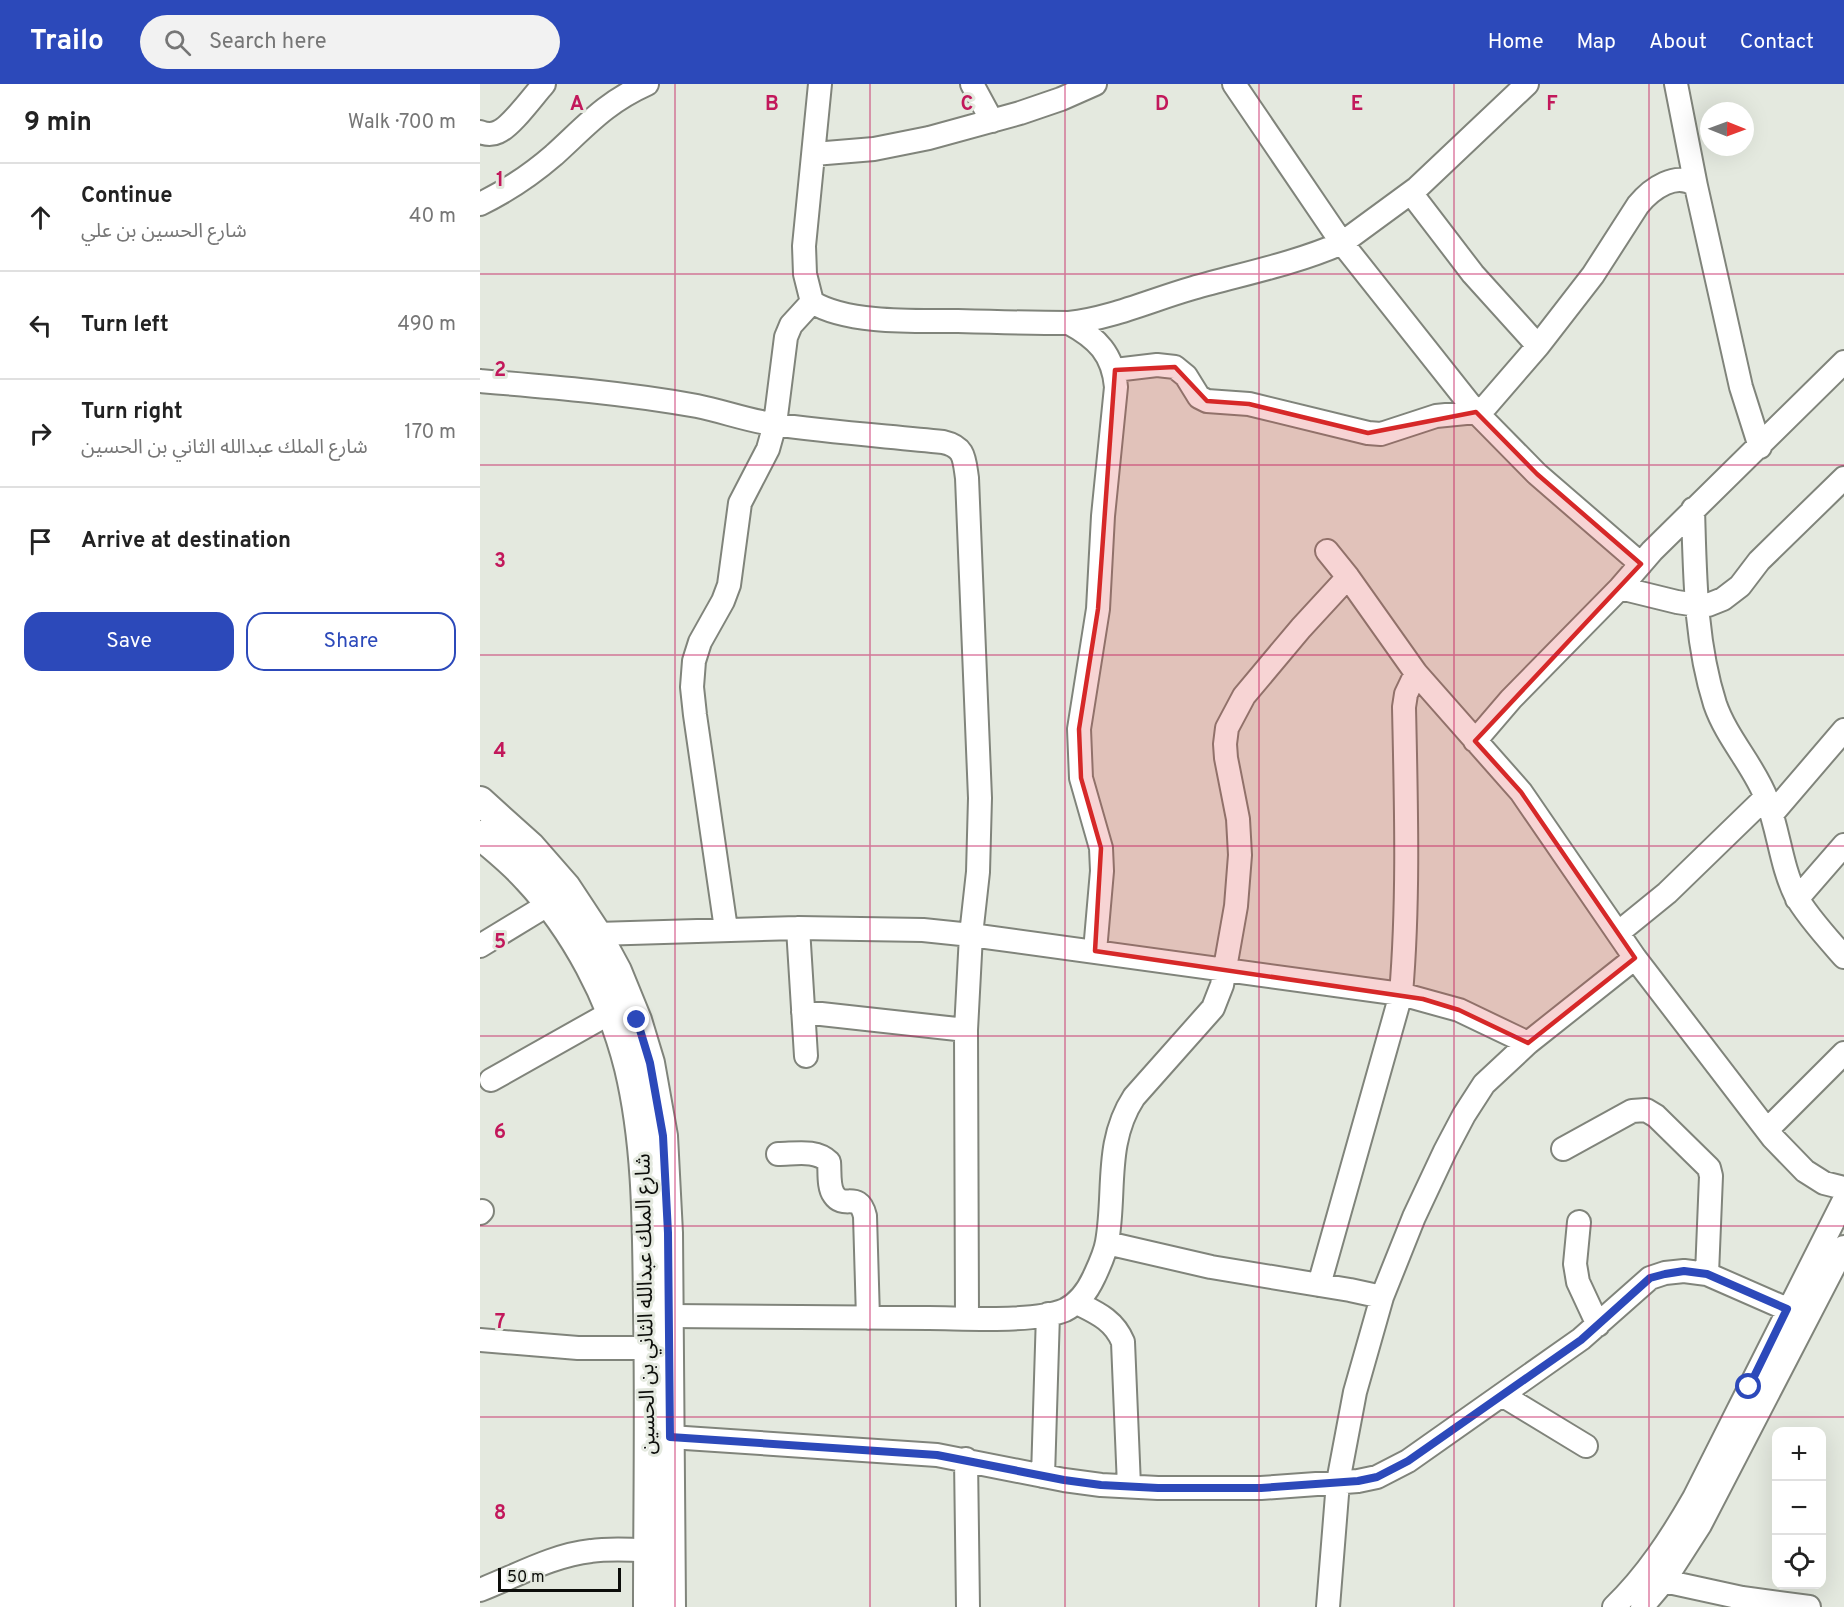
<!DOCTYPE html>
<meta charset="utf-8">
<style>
:root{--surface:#fff;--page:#f2f2f2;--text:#222;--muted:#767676;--line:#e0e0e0;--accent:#2c49ba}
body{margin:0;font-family:Overpass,"Noto Sans Arabic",sans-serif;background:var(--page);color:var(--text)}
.controls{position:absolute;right:18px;bottom:18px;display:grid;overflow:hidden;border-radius:12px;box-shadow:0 6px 24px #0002}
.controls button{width:54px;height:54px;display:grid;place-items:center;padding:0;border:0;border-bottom:2px solid var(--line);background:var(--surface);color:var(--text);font:30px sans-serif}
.compass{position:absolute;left:1220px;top:18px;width:54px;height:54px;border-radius:50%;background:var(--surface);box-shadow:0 6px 24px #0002;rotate:91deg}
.scale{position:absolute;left:18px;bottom:15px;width:123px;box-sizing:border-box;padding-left:6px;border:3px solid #0c0d0a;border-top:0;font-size:16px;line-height:21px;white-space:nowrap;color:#0c0d0a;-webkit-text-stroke:4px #e4e9df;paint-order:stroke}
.stop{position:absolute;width:18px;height:18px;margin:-14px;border:4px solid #2c49ba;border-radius:50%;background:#fff}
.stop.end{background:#2c49ba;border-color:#fff;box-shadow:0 2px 6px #0008}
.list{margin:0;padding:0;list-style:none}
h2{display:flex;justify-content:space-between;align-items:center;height:78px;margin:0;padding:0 24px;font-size:26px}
h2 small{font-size:20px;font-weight:400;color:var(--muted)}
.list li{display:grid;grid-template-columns:39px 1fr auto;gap:18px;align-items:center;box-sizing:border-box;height:108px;padding:0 24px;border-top:2px solid var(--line)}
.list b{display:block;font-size:22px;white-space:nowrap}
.list p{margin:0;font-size:20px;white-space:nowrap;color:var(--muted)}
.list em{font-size:20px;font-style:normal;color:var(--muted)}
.actions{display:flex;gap:12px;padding:18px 24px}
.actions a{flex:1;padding:14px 0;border:2px solid var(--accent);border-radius:18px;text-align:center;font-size:21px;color:var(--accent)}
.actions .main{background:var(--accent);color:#fff}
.icon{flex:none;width:33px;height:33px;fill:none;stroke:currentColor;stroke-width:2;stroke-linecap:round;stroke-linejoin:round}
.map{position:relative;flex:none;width:1364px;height:1523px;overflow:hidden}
header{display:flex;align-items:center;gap:36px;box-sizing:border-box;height:84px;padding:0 30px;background:var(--accent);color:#fff}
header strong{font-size:28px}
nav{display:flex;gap:33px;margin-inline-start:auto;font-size:21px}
.search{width:420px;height:54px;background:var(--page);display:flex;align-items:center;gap:15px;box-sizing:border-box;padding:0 21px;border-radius:33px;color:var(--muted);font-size:22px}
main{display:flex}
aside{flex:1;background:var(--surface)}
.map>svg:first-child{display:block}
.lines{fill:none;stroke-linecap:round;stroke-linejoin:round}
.minor-casing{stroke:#80847b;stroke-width:26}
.major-casing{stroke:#80847b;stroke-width:32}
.minor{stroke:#fff;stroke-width:22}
.major{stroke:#fff;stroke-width:28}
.route{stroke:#2c49ba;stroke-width:8}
.marked{fill:#d62828;fill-opacity:0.2;stroke:#d62828;stroke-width:4.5;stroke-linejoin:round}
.grid{fill:none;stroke:#c2185b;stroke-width:1.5;stroke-opacity:0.55}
.labels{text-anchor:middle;stroke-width:6;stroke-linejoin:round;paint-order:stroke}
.street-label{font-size:21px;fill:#0c0d0a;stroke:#e4e9df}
.grid-label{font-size:20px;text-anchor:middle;font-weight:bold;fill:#c2185b;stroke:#e4e9df;stroke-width:6;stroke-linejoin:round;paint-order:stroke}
</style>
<header>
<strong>Trailo</strong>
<div class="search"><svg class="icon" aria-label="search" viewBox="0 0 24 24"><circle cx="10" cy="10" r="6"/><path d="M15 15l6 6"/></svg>Search here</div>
<nav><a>Home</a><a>Map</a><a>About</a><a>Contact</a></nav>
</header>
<main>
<aside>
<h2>9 min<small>Walk · 700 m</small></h2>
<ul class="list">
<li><svg class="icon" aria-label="ahead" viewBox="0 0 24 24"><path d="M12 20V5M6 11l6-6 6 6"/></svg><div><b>Continue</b><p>شارع الحسين بن علي</p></div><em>40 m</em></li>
<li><svg class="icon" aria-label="left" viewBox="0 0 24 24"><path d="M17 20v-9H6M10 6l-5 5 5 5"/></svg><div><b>Turn left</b></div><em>490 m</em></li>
<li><svg class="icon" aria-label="right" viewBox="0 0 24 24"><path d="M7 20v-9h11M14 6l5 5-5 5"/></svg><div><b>Turn right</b><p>شارع الملك عبدالله الثاني بن الحسين</p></div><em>170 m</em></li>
<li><svg class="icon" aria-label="arrive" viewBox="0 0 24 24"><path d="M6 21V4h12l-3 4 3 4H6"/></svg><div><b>Arrive at destination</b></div></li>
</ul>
<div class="actions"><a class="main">Save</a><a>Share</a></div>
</aside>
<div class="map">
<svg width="1364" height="1523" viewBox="0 0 1364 1523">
<rect width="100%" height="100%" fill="#e4e9df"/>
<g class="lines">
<defs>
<path id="minor" d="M340 0 324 162 325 190 332 218C367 240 437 237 478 237 515 238 552 239 589 239 632 234 671 216 713 204 762 190 814 180 862 159L754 0
M492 0 512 37
M1047 0 937 104 862 159 996 328 1057 390 1161 480
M1196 0 1216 102
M0 48C5 50 12 51 18 48 31 43 54 11 64 0
M334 70 394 65 449 54 540 29 581 15 615 0
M0 120C27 107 52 90 74 71 107 41 125 19 167 0
M589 239C617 254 633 270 636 303L623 432 618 525 599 645 601 694 621 764 622 787 615 867
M1058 262 1113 191 1158 121C1171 105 1197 86 1216 102L1261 303 1280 363
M635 286 677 281 695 283 706 292 719 313 727 317 769 320 888 349 901 350 956 332 996 328 1007 321 1058 262 993 190 931 109
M0 297C72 303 145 309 217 322 242 327 266 336 292 340 348 348 406 352 463 358 485 363 484 374 487 394L500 714 498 788 491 851 486 946 487 1234
M1213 425C1215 491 1215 557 1235 620 1247 655 1275 683 1287 716 1299 748 1301 782 1316 812 1326 831 1350 857 1364 873
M847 467 868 493 936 589 1041 708 1155 874 1293 1054 1325 1087 1344 1099 1364 1104
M1140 504 1197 518 1217 521H1228L1243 515 1260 502 1279 477 1364 394
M995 657 1031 615 1140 504 1172 467 1364 278
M1292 730 1364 646
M1317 815 1364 761
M318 844 326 972
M246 845 215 631 212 603 214 577 220 558 243 517 249 501 260 419 288 365 295 340 306 253 311 241 332 218
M1139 848 1187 809 1286 713
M117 850 318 844 443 846 491 851 921 910 979 926 1048 959
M0 862 69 820
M323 928 486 946
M11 996 130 929
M1287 1046 1364 969
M1083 1065 1152 1027 1166 1026 1176 1032 1229 1084 1231 1092 1227 1190
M298 1070C315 1070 336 1065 349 1078 350 1087 348 1103 354 1111 364 1126 379 1106 385 1132L388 1234
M0 1129 2 1127
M1099 1138 1095 1180 1098 1198 1118 1241
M627 1159 731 1183 870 1206 902 1213
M839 1201 921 910C929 815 926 718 924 623L926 610 936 589
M597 1219C617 1229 634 1236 643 1258L649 1402
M190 1232C276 1233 363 1233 449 1234 484 1234 554 1239 585 1226 599 1219 608 1206 614 1193 619 1182 625 1170 627 1158 636 1108 624 1059 654 1013L733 924 742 901 756 822 760 771 758 735 746 674 745 660 747 644 764 612 821 544 868 493
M0 1256 98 1264H169
M1022 1311 1106 1362
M190 1353 457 1371 584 1396 621 1401 678 1404H781L878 1397 897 1393 928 1377 1101 1255 1170 1194 1185 1189 1204 1187 1227 1190 1307 1225
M486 1375 488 1523
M563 1392 568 1230
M1184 1497 1262 1514 1329 1523
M0 1506C36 1492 73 1471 111 1467 130 1464 149 1466 168 1466
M848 1523 858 1398 875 1308 902 1213 934 1133 965 1067 984 1031 1004 1000 1048 959 1155 874
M1134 1523C1167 1491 1191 1454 1214 1414L1364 1116
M1162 1523 1184 1497 1220 1441 1364 1163"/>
<path id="major" d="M0 717 51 763 86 803 117 850 137 887 157 936 170 979 183 1052 188 1149 191 1523
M0 751C16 765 33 778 47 794 95 845 132 915 149 984 168 1063 167 1147 168 1228 170 1326 168 1425 168 1523"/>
</defs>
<use href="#minor" class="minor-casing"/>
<use href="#major" class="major-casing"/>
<use href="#minor" class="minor"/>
<use href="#major" class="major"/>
</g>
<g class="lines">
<path class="route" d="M157 936 170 979 183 1052 188 1149 190 1353 457 1371 584 1396 621 1401 678 1404H781L878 1397 897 1393 928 1377 1101 1256 1170 1194 1185 1190 1204 1187 1227 1190 1307 1225 1269 1303"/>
</g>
<path class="marked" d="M695 283 727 317 769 320 888 349 996 328 1057 390 1161 480 995 657 1041 708 1155 874 1048 959 979 926 943 915 615 867 621 764 601 694 599 645 618 525 635 286Z"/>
<path class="grid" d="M195 0V1523M390 0V1523M585 0V1523M779 0V1523M974 0V1523M1169 0V1523M0 190H1364M0 381H1364M0 571H1364M0 762H1364M0 952H1364M0 1142H1364M0 1333H1364"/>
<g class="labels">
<g class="street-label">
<text transform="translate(165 1220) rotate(-91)" y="7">شارع الملك عبدالله الثاني بن الحسين</text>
</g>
</g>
<g class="grid-label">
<text x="97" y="26">A</text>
<text x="292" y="26">B</text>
<text x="487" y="26">C</text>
<text x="682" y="26">D</text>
<text x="877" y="26">E</text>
<text x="1072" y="26">F</text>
<text x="20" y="102">1</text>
<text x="20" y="292">2</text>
<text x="20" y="483">3</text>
<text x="20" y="673">4</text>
<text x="20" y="864">5</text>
<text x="20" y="1054">6</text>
<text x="20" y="1244">7</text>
<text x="20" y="1435">8</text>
</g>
</svg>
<div class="controls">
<button>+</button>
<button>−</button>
<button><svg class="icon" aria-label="locate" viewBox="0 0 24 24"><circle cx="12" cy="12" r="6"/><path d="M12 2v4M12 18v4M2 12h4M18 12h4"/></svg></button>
</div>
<svg class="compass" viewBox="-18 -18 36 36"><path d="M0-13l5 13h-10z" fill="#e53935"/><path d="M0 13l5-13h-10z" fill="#767676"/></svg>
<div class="scale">50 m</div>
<div class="stop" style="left:1269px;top:1303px"></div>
<div class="stop end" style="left:157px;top:936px"></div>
</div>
</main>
